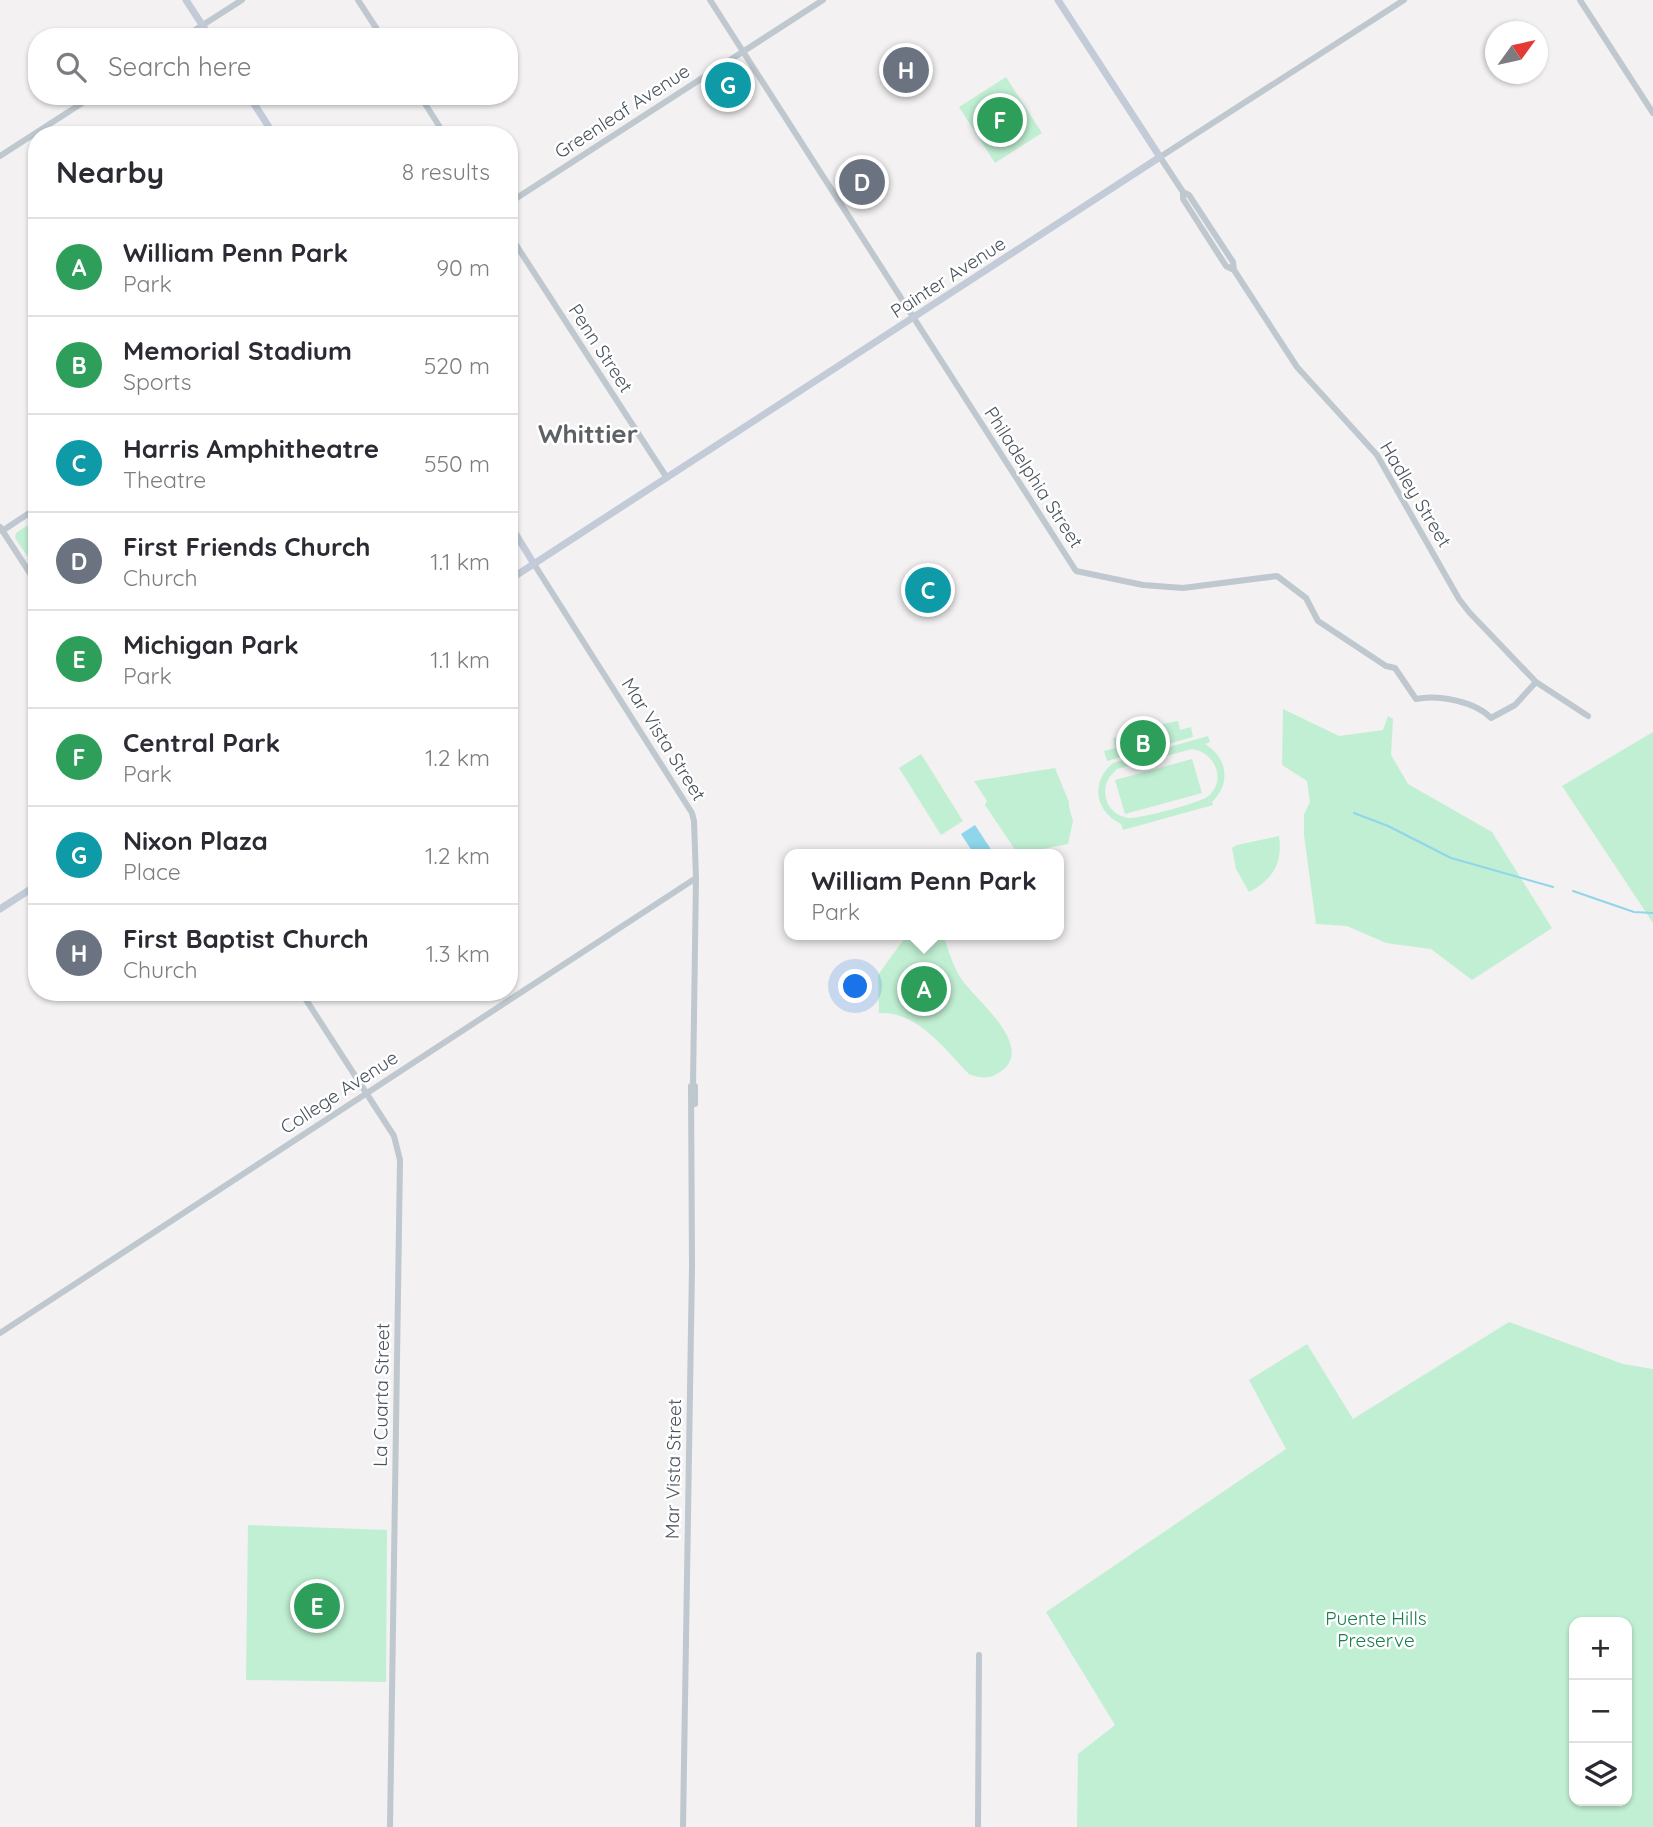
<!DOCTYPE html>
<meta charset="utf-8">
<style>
:root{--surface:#fff;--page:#f7f7f7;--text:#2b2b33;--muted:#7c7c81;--line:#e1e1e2;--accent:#0f766e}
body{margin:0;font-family:Quicksand,sans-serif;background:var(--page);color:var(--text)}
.controls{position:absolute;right:21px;bottom:21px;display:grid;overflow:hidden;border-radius:14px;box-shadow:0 2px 5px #0004}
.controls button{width:63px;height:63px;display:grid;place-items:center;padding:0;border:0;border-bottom:2px solid var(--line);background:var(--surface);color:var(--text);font:35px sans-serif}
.compass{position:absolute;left:1485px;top:21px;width:63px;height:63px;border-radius:50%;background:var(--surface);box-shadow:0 2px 5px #0004;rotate:57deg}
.you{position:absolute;left:856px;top:987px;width:24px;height:24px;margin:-18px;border:5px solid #fff;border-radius:50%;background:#1a73e8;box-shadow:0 0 0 10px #1a73e833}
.badge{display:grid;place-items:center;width:46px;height:46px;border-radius:50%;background:var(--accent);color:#fff;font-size:23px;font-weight:700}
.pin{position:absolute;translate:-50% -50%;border:4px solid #fff;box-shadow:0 2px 7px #0006}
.popup{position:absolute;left:784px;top:849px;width:280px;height:91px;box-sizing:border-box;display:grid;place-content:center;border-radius:14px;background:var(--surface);filter:drop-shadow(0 2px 5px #0005);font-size:23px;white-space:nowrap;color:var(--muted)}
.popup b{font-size:26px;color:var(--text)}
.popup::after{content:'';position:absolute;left:50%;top:100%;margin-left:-14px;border:14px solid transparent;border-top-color:var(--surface)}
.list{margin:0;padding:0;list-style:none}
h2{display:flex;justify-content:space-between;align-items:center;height:91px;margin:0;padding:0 28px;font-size:30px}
h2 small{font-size:23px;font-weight:400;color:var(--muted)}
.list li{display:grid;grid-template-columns:46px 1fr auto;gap:21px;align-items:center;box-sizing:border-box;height:98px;padding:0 28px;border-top:2px solid var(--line)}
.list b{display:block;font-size:26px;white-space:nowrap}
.list p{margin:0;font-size:23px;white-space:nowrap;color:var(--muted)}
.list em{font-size:23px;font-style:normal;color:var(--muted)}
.icon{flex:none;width:38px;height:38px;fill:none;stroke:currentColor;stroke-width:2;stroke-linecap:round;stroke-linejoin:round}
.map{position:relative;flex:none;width:1653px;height:1827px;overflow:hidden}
.search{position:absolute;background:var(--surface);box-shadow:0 2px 5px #0004;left:28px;top:28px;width:490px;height:77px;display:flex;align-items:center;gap:18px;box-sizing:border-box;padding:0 24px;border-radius:28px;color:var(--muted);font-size:26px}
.panel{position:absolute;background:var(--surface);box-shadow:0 2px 5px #0004;left:28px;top:126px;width:490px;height:875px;border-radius:28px}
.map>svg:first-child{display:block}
.green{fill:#c1efd3;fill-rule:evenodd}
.water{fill:#8fd6eb}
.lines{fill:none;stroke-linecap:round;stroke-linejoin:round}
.stream{stroke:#8fd6eb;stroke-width:2}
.tertiary{stroke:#bfc7cf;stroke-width:6}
.secondary{stroke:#c2cbd7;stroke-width:7}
.labels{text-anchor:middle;stroke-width:5;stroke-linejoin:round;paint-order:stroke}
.street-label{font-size:19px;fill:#49535e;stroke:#fff}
.park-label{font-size:19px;fill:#197f4e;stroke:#fff}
.district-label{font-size:26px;font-weight:bold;fill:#5d6165;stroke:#fff}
</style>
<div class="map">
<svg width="1653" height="1827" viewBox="0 0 1653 1827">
<rect width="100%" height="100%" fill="#f3f1f1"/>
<path class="green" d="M1006 77 1042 133 995 163 959 107Z
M37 519V556L30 560 15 538 16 533Z
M1283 709 1339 736 1383 730 1388 716 1393 719 1391 755 1408 784 1492 832 1552 928 1472 980 1431 949 1386 943 1347 926 1316 924 1304 835V814L1310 802 1307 781 1282 765Z
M1178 721 1180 730 1191 727 1193 737 1107 761 1104 751 1115 748 1113 738 1136 732V729Z
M1653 732V923L1562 786Z
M1208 736 1210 742 1205 744C1228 758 1231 784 1212 802L1213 805 1123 830 1121 824C1095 812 1090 782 1113 763ZM1192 749C1215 752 1228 781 1207 797 1199 803 1139 819 1129 818 1118 817 1108 809 1106 798 1103 786 1108 777 1117 769Z
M921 754 963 821 941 835 899 768Z
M1192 759 1202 793 1125 814 1115 780Z
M1055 768 1069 802V807L1073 821 1068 844 1018 854 985 805 987 801 974 781Z
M1279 836C1283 862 1273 880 1249 892L1236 869 1232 848 1237 845Z
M907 935H944C948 951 953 966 962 980 977 1001 1042 1052 995 1075 986 1079 978 1078 969 1074 944 1049 918 1011 879 1013L878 975Z
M1509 1322 1623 1364 1653 1369V1827H1077L1078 1754 1115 1725 1046 1612 1286 1449 1249 1380 1307 1344 1353 1419ZM1574 1622H1627V1801H1574Z
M248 1525 387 1530 386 1682 246 1680Z"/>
<path class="water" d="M975 825 992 851 987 854H974L961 834Z"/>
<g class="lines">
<path class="stream" d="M1354 813 1388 826 1451 858 1553 887
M1573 891 1634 912 1653 913"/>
<path class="tertiary" d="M358 0 382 37
M710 0 1076 571 1143 585 1183 588 1277 576 1306 598 1318 621 1386 666 1395 668 1416 699C1438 694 1476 702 1491 718L1515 705 1536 682
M1404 0 1160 157 1183 192 1189 195 1233 262 1234 270 1297 367 1377 455 1459 599 1469 612 1536 682 1588 716
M1580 0 1653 113
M184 37 242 0
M420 96 445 135
M0 156 93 96
M1183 192V199L1226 266 1234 270
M509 203 823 0
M509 234 667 478
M0 527 37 584
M2 531 37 508
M534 564 692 813 694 821 696 878 693 1085 691 1086 692 1266 683 1827
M301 992 394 1136 400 1160 390 1827
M693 1085 695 1086V1104
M0 1333 696 878
M978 1827 979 1655"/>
<path class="secondary" d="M186 0 210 37
M249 96 274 135
M509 523 534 564
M509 580 1160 157 1058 0
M0 909 37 885"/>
</g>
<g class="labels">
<g class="street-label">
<text transform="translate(622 111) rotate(-33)" y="7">Greenleaf Avenue</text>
<text transform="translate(948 277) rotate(-33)" y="7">Painter Avenue</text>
<text transform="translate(601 348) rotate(57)" y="7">Penn Street</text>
<text transform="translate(1034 477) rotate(57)" y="7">Philadelphia Street</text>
<text transform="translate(1416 494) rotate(59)" y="7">Hadley Street</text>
<text transform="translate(664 739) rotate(58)" y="7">Mar Vista Street</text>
<text transform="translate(339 1092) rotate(-33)" y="7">College Avenue</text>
<text transform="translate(381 1395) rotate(-89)" y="7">La Cuarta Street</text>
<text transform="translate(673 1469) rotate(-89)" y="7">Mar Vista Street</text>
</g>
<g class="park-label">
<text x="1376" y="1625">Puente Hills<tspan x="1376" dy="22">Preserve</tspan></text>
</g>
<g class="district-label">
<text x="588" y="443">Whittier</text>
</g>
</g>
</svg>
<div class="controls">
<button>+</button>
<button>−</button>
<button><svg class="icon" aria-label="layers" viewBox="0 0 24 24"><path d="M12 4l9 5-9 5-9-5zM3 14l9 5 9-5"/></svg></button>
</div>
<svg class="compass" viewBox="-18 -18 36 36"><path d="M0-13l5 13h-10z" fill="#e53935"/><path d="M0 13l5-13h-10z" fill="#7c7c81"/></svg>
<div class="you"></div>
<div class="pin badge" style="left:924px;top:989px;background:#2e9e5b">A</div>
<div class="popup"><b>William Penn Park</b>Park</div>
<div class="pin badge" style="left:1143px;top:743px;background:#2e9e5b">B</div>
<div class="pin badge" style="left:928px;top:590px;background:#0f9aa8">C</div>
<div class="pin badge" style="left:862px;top:182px;background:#6b7280">D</div>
<div class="pin badge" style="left:317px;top:1606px;background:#2e9e5b">E</div>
<div class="pin badge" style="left:1000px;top:120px;background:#2e9e5b">F</div>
<div class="pin badge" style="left:728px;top:85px;background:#0f9aa8">G</div>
<div class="pin badge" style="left:906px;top:70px;background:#6b7280">H</div>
<div class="search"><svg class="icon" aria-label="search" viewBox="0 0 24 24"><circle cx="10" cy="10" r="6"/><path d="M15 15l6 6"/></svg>Search here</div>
<section class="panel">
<h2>Nearby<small>8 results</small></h2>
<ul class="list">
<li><span class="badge" style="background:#2e9e5b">A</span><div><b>William Penn Park</b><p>Park</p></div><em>90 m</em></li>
<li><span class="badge" style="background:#2e9e5b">B</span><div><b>Memorial Stadium</b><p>Sports</p></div><em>520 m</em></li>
<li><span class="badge" style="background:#0f9aa8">C</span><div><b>Harris Amphitheatre</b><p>Theatre</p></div><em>550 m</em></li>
<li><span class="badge" style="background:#6b7280">D</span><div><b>First Friends Church</b><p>Church</p></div><em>1.1 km</em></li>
<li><span class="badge" style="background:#2e9e5b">E</span><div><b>Michigan Park</b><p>Park</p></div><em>1.1 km</em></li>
<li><span class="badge" style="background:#2e9e5b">F</span><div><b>Central Park</b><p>Park</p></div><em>1.2 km</em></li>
<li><span class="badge" style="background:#0f9aa8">G</span><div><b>Nixon Plaza</b><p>Place</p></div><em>1.2 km</em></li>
<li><span class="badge" style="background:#6b7280">H</span><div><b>First Baptist Church</b><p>Church</p></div><em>1.3 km</em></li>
</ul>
</section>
</div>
